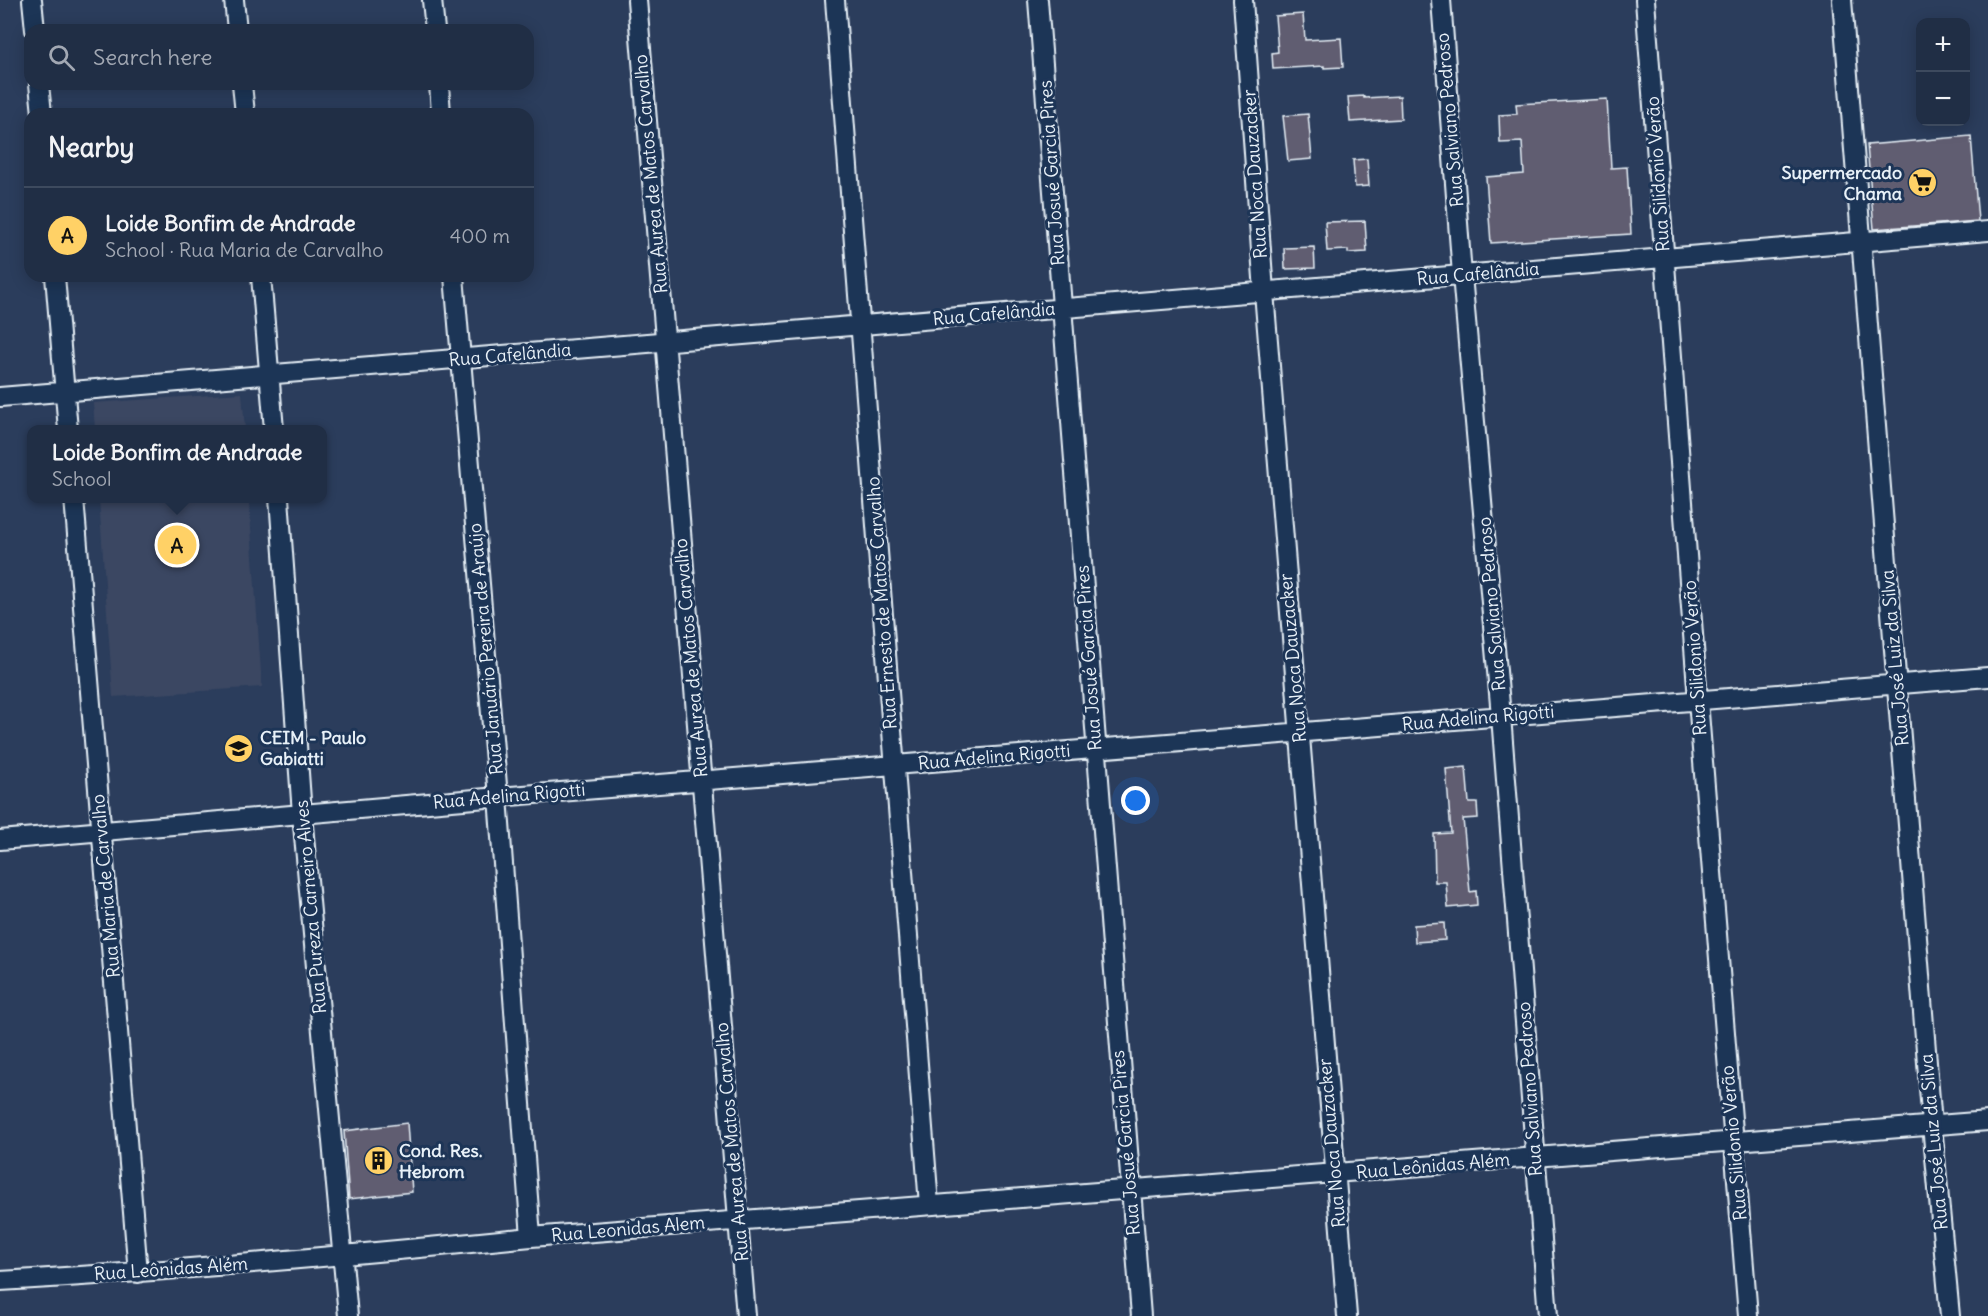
<!DOCTYPE html>
<meta charset="utf-8">
<style>
:root{--surface:#202e45;--page:#2d3a50;--text:#f1f3f6;--muted:#a2a8b3;--line:#3d4a5e;--accent:#ffd166}
body{margin:0;font-family:Delius,sans-serif;background:var(--page);color:var(--text)}
.controls{position:absolute;right:18px;top:18px;display:grid;overflow:hidden;border-radius:12px;box-shadow:0 3px 15px #0003}
.controls button{width:54px;height:54px;display:grid;place-items:center;padding:0;border:0;border-bottom:2px solid var(--line);background:var(--surface);color:var(--text);font:30px sans-serif}
.you{position:absolute;left:1136px;top:801px;width:21px;height:21px;margin:-15px;border:4px solid #fff;border-radius:50%;background:#1a73e8;box-shadow:0 0 0 9px #1a73e833}
.badge{display:grid;place-items:center;width:39px;height:39px;border-radius:50%;background:var(--accent);color:#111;font-size:20px;font-weight:700}
.pin{position:absolute;translate:-50% -50%;border:3px solid #fff;box-shadow:0 2px 6px #0006}
.popup{position:absolute;left:27px;top:425px;width:300px;height:78px;box-sizing:border-box;display:grid;place-content:center;border-radius:12px;background:var(--surface);filter:drop-shadow(0 2px 4px #0005);font-size:20px;white-space:nowrap;color:var(--muted)}
.popup b{font-size:22px;color:var(--text)}
.popup::after{content:'';position:absolute;left:50%;top:100%;margin-left:-12px;border:12px solid transparent;border-top-color:var(--surface)}
.list{margin:0;padding:0;list-style:none}
h2{display:flex;justify-content:space-between;align-items:center;height:78px;margin:0;padding:0 24px;font-size:26px}
h2 small{font-size:20px;font-weight:400;color:var(--muted)}
.list li{display:grid;grid-template-columns:39px 1fr auto;gap:18px;align-items:center;box-sizing:border-box;height:96px;padding:0 24px;border-top:2px solid var(--line)}
.list b{display:block;font-size:22px;white-space:nowrap}
.list p{margin:0;font-size:20px;white-space:nowrap;color:var(--muted)}
.list em{font-size:20px;font-style:normal;color:var(--muted)}
.icon{flex:none;width:33px;height:33px;fill:none;stroke:currentColor;stroke-width:2;stroke-linecap:round;stroke-linejoin:round}
.map{position:relative;flex:none;width:1988px;height:1316px;overflow:hidden}
.search{position:absolute;background:var(--surface);box-shadow:0 3px 15px #0003;left:24px;top:24px;width:510px;height:66px;display:flex;align-items:center;gap:15px;box-sizing:border-box;padding:0 21px;border-radius:18px;color:var(--muted);font-size:22px}
.panel{position:absolute;background:var(--surface);box-shadow:0 3px 15px #0003;left:24px;top:108px;width:510px;height:174px;border-radius:18px}
.map>svg:first-child{display:block}
.built{fill:#3b4762}
.building{fill:#615d71;stroke:#e8f1f8;stroke-width:1.5}
.lines{fill:none;stroke-linecap:round;stroke-linejoin:round}
.minor-casing{stroke:#e8f1f8;stroke-width:22}
.minor{stroke:#1d3557;stroke-width:18}
.labels{text-anchor:middle;stroke-width:6;stroke-linejoin:round;paint-order:stroke}
.street-label{font-size:18px;fill:#e8f1f8;stroke:#1d3557}
.poi-label{font-size:18px;font-weight:bold;fill:#e8f1f8;stroke:#1d3557;text-anchor:start}
</style>
<div class="map">
<svg width="1988" height="1316" viewBox="0 0 1988 1316">
<rect width="100%" height="100%" fill="#2b3d5c"/>
<filter id="ink" filterUnits="userSpaceOnUse"><feTurbulence type="fractalNoise" baseFrequency=".0167" numOctaves="2"/><feDisplacementMap in="SourceGraphic" scale="12" xChannelSelector="R" yChannelSelector="G"/><feConvolveMatrix kernelMatrix="1 2 1 2 8 2 1 2 1" color-interpolation-filters="sRGB"/></filter>
<g filter="url(#ink)">
<path class="built" d="M242 393 245 429H95L93 403Z
M99 499H249L262 687 113 697Z"/>
<path class="building" d="M1303 14 1305 40 1341 38 1343 67 1324 68V66L1273 69 1272 53 1278 52 1275 16Z
M1364 96V98L1400 96 1401 119 1350 122 1348 97Z
M1607 99 1611 168 1627 167 1631 234 1491 243 1486 177 1524 174 1522 142 1500 143 1499 115 1517 114 1516 104Z
M1308 114 1312 159 1288 161 1283 116Z
M1971 136 1978 221 1874 229 1867 145Z
M1367 159 1369 186 1355 187 1353 160Z
M1365 221 1367 252 1348 253V250L1327 251 1325 222Z
M1314 247 1315 268 1285 269 1284 248Z
M1466 767 1469 803H1477L1478 818 1463 819 1470 892 1476 891 1477 905 1448 908 1446 882H1435L1434 834 1451 833 1446 769Z
M1444 923 1445 940 1415 942 1414 925Z
M407 1123 412 1192 349 1199 344 1131Z"/>
<g class="lines">
<defs>
<path id="minor" d="M32 0 35 30
M234 0 237 30
M432 0 435 30
M637 0 746 1316
M835 0 929 1205
M1038 0 1141 1316
M1243 0 1264 292 1347 1316
M1441 0 1462 275 1501 716 1548 1316
M1645 0 1698 700 1748 1316
M1842 0 1932 1125 1950 1316
M39 84 42 114
M242 84 245 114
M439 84 441 114
M55 276 68 430
M261 276 274 430
M454 276 498 797 531 1237
M0 397 1988 231
M74 498 138 1273
M279 498 302 814 348 1316
M0 840 498 797 1988 677
M0 1281C177 1271 354 1255 531 1237L1988 1121"/>
</defs>
<use href="#minor" class="minor-casing"/>
<use href="#minor" class="minor"/>
</g>
</g>
<defs>
<symbol id="supermarket-disc" viewBox="-11 -11 22 22"><circle r="9.5" fill="#ffd166" stroke="#1d3557"/><path d="M-6-5.5h2.5l.6 2H6L4.5 2H-2.5L-4.4-4H-6ZM-1.5 3.2a1.3 1.3 0 1 0 .1 0ZM3 3.2a1.3 1.3 0 1 0 .1 0Z" fill="#111"/></symbol>
<symbol id="school-disc" viewBox="-11 -11 22 22"><circle r="9.5" fill="#ffd166" stroke="#1d3557"/><path d="M0-5L7-2L0 1L-7-2ZM-4 1L0 2.5L4 1V4Q0 6-4 4Z" fill="#111"/></symbol>
<symbol id="building-disc" viewBox="-11 -11 22 22"><circle r="9.5" fill="#ffd166" stroke="#1d3557"/><path d="M-4-6H4V6H1V3H-1V6H-4ZM-2.5-4.3h1.7v1.8h-1.7ZM.8-4.3h1.7v1.8H.8ZM-2.5-1h1.7V.8h-1.7ZM.8-1h1.7V.8H.8Z" fill="#111"/></symbol>
</defs>
<g fill-rule="evenodd">
<use href="#supermarket-disc" x="1906" y="166" width="33" height="33"/>
<use href="#school-disc" x="222" y="732" width="33" height="33"/>
<use href="#building-disc" x="362" y="1144" width="33" height="33"/>
</g>
<g class="labels">
<g class="street-label">
<text transform="translate(1450 120) rotate(-95)" y="6">Rua Salviano Pedroso</text>
<text transform="translate(1052 173) rotate(-94)" y="6">Rua Josué Garcia Pires</text>
<text transform="translate(651 174) rotate(-95)" y="6">Rua Aurea de Matos Carvalho</text>
<text transform="translate(1255 174) rotate(-94)" y="6">Rua Noca Dauzacker</text>
<text transform="translate(1658 174) rotate(-94)" y="6">Rua Silidonio Verão</text>
<text transform="translate(1478 274) rotate(-5)" y="6">Rua Cafelândia</text>
<text transform="translate(994 314) rotate(-5)" y="6">Rua Cafelândia</text>
<text transform="translate(510 355) rotate(-5)" y="6">Rua Cafelândia</text>
<text transform="translate(882 603) rotate(-94)" y="6">Rua Ernesto de Matos Carvalho</text>
<text transform="translate(1492 604) rotate(-95)" y="6">Rua Salviano Pedroso</text>
<text transform="translate(486 649) rotate(-95)" y="6">Rua Januário Pereira de Araújo</text>
<text transform="translate(691 658) rotate(-95)" y="6">Rua Aurea de Matos Carvalho</text>
<text transform="translate(1089 658) rotate(-94)" y="6">Rua Josué Garcia Pires</text>
<text transform="translate(1293 658) rotate(-95)" y="6">Rua Noca Dauzacker</text>
<text transform="translate(1695 658) rotate(-94)" y="6">Rua Silidonio Verão</text>
<text transform="translate(1895 658) rotate(-95)" y="6">Rua José Luiz da Silva</text>
<text transform="translate(1478 718) rotate(-5)" y="6">Rua Adelina Rigotti</text>
<text transform="translate(994 757) rotate(-5)" y="6">Rua Adelina Rigotti</text>
<text transform="translate(509 796) rotate(-5)" y="6">Rua Adelina Rigotti</text>
<text transform="translate(106 886) rotate(-95)" y="6">Rua Maria de Carvalho</text>
<text transform="translate(311 907) rotate(-95)" y="6">Rua Pureza Carneiro Alves</text>
<text transform="translate(1530 1089) rotate(-94)" y="6">Rua Salviano Pedroso</text>
<text transform="translate(732 1142) rotate(-95)" y="6">Rua Aurea de Matos Carvalho</text>
<text transform="translate(1934 1142) rotate(-95)" y="6">Rua José Luiz da Silva</text>
<text transform="translate(1126 1143) rotate(-95)" y="6">Rua Josué Garcia Pires</text>
<text transform="translate(1332 1143) rotate(-95)" y="6">Rua Noca Dauzacker</text>
<text transform="translate(1734 1143) rotate(-95)" y="6">Rua Silidonio Verão</text>
<text transform="translate(1433 1166) rotate(-5)" y="6">Rua Leônidas Além</text>
<text transform="translate(628 1229) rotate(-5)" y="6">Rua Leonidas Alem</text>
<text transform="translate(171 1269) rotate(-4)" y="6">Rua Leônidas Além</text>
</g>
<g class="poi-label">
<text x="1902" y="179" text-anchor="end">Supermercado<tspan x="1902" dy="21">Chama</tspan></text>
<text x="260" y="744">CEIM - Paulo<tspan x="260" dy="21">Gabiatti</tspan></text>
<text x="399" y="1157">Cond. Res.<tspan x="399" dy="21">Hebrom</tspan></text>
</g>
</g>
</svg>
<div class="controls">
<button>+</button>
<button>−</button>
</div>
<div class="you"></div>
<div class="pin badge" style="left:177px;top:545px">A</div>
<div class="popup"><b>Loide Bonfim de Andrade</b>School</div>
<div class="search"><svg class="icon" aria-label="search" viewBox="0 0 24 24"><circle cx="10" cy="10" r="6"/><path d="M15 15l6 6"/></svg>Search here</div>
<section class="panel">
<h2>Nearby<small></small></h2>
<ul class="list">
<li><span class="badge">A</span><div><b>Loide Bonfim de Andrade</b><p>School · Rua Maria de Carvalho</p></div><em>400 m</em></li>
</ul>
</section>
</div>
